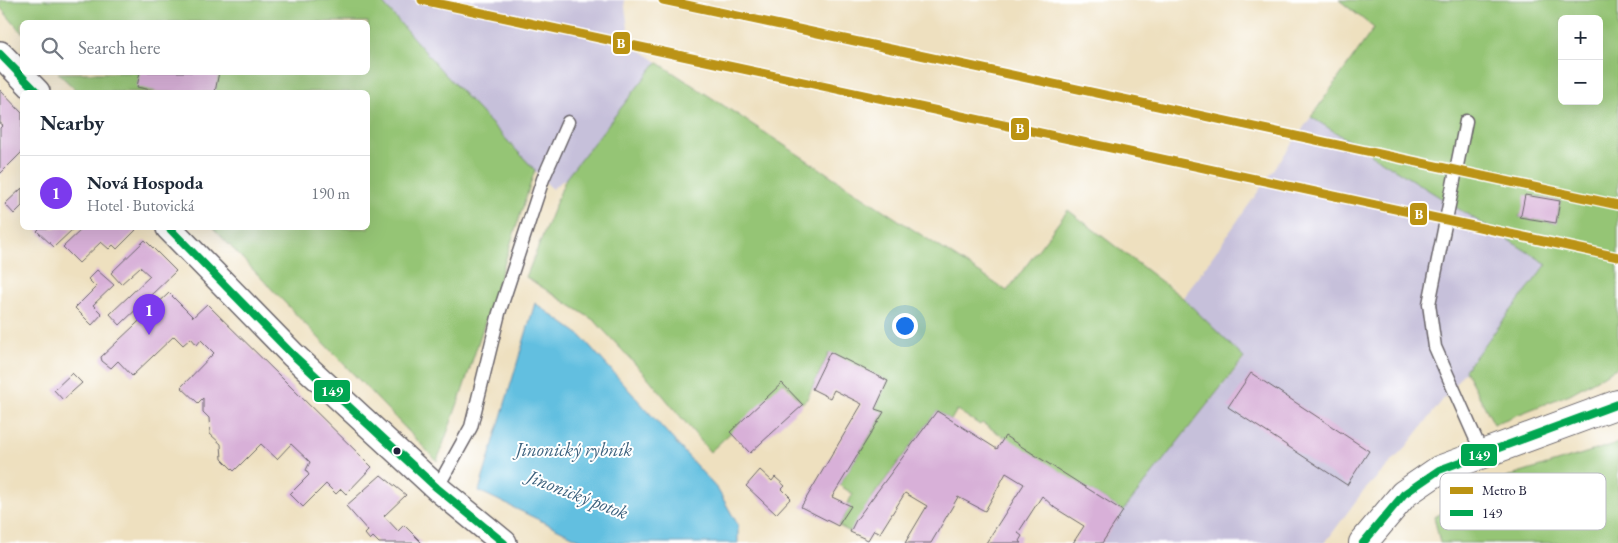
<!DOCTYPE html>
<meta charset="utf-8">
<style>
:root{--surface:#fff;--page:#f6f6f7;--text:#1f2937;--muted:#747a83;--line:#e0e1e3;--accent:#7c3aed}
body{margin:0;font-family:"EB Garamond",serif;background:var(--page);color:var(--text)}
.controls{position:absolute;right:15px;top:15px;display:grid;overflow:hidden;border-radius:8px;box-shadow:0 5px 20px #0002}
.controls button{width:45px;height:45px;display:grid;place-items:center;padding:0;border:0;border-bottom:1px solid var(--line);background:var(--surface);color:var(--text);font:25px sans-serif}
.you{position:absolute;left:904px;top:325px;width:18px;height:18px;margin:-12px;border:4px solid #fff;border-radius:50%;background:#1a73e8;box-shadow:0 0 0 8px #1a73e833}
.badge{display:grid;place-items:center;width:32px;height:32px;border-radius:50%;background:var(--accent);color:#fff;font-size:16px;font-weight:700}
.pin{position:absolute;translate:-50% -41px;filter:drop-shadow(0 1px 2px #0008)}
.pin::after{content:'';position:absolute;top:26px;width:18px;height:15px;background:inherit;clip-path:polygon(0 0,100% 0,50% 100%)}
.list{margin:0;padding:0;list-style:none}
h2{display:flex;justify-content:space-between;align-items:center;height:65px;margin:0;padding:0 20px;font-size:21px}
h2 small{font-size:16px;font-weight:400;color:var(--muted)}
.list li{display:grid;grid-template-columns:32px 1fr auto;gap:15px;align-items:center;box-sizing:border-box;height:75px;padding:0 20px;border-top:1px solid var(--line)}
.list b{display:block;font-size:19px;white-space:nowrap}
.list p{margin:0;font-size:16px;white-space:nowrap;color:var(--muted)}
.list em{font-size:16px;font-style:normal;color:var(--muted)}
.icon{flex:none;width:28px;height:28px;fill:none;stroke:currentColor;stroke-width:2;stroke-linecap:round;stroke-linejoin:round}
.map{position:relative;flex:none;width:1618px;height:543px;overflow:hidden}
.search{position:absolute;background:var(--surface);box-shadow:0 5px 20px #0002;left:20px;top:20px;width:350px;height:55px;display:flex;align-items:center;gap:12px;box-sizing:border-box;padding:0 18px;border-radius:8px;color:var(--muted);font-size:19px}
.panel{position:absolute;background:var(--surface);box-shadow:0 5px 20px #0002;left:20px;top:90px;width:350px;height:140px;border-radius:8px}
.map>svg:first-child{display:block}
.industrial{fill:#c6c0da}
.green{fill:#95c574;stroke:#5c7458;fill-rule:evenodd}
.water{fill:#62bfe0;stroke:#42708e}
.building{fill:#d8b0d8}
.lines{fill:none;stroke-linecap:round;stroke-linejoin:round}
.service-casing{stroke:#696469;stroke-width:15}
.minor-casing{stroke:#696469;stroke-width:28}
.tertiary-casing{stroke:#696469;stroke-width:30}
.service{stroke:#fff;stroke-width:12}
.minor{stroke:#fff;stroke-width:25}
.tertiary{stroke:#fff;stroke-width:28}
.bus-1-casing{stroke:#fff;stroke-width:11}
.bus-1{stroke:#00a651;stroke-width:8}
.metro-1-casing{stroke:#fff;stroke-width:12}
.metro-1{stroke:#bb9312;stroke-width:9}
.bus-dot{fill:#22223b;stroke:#fff;stroke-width:2}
.labels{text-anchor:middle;stroke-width:4;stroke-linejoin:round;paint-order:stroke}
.water-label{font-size:19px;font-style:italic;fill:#3c617d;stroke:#fff}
.key{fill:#fff;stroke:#bdbdc4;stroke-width:1}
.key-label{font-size:14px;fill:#22223b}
.line-badge{stroke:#fff;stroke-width:2}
.badge-label{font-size:14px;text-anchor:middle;font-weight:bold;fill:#fff}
</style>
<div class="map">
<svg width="1618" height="543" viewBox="0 0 1618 543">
<rect width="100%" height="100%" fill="#fff"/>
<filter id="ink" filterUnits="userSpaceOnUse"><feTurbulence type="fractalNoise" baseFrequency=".02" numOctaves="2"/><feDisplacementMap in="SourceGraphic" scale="10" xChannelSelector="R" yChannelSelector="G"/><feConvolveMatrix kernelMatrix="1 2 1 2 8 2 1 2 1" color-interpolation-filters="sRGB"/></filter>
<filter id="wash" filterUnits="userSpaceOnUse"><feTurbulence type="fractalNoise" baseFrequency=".0096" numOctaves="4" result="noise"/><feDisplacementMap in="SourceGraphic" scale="20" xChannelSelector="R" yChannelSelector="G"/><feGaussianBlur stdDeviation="1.12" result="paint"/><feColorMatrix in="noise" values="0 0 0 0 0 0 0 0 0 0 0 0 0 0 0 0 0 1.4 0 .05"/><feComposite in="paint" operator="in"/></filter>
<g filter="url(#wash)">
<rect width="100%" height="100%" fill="#eee0bf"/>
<path class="industrial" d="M380 0H624L630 42 657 62 566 178 552 189 442 71Z
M1311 117 1548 264 1407 446 1361 494 1325 543H1102L1123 511 1244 359 1183 298Z"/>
<path class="green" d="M0 0H380L442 71 535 170 462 392 437 461 213 228H368V92H78L58 73 368 72V22H22V33L0 7Z
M1339 0H1618V367L1570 394 1494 424 1465 370 1547 264 1311 117 1374 28ZM1562 19H1599V101H1562ZM1560 202 1556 223 1519 217 1520 215Z
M657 62 1007 291 1068 210 1183 298 1244 358 1123 511 982 423 980 425 957 410 951 420 937 411 876 492 850 532 839 526 850 506 847 504 853 494 839 485 884 413 875 409 887 382 829 353 807 399 802 403 784 383 710 452 650 380 595 321 526 277 566 178Z
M1618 443V543H1440L1434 517 1511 476Z"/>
<path class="water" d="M535 303 580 335 718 490 738 525V543H587L479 491Z"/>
<g id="blocks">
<path class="building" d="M140 72H219L215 92H155V91L137 87Z
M0 90 22 113V152L0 174V128L3 125 0 123Z
M22 188V206L14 214 5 204Z
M1525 195 1560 201 1556 223 1519 217 1521 215Z
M40 228H74L54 247 37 231Z
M83 228H133L136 230 117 249 113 245 109 249 101 242 79 263 63 247Z
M145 240 176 271 120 325 110 314 150 276 140 267 121 284 111 273Z
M97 270 114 285 93 305 102 314 92 325 75 308 96 287 88 279Z
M169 293 193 317 207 304 372 467 346 494 341 489 336 494 326 484 303 507 290 494 309 475 306 470 310 462 291 444 277 459 261 444 234 471 222 459 221 444 210 434 209 418 203 412V398L198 403 181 387 214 353 201 340 197 345 191 338 183 345 174 336 132 376 118 361 111 368 102 361 101 357Z
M830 352 888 381 875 409 884 412 832 497 851 506 838 526 801 507 862 404 834 390 830 398 812 389Z
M72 373 82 383 63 400 54 390Z
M1251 373 1369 451 1347 485 1228 407Z
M782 383 803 405 750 453 730 432Z
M937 411 997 449 1005 436 1123 511 1102 543H1073L1084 526 1055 508 1042 496 1018 533 1022 536 1019 541 1022 543H986L1024 484 1006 473 985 511 958 497 931 543H905L927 506 905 493 880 533 874 530 868 540 850 532 856 520Z
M760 470 772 481 775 477 785 486 782 489 791 498 776 514 746 486Z
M381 475 406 495 384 516 398 531 404 525 422 543H379L373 537 370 540 365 534 368 531 346 506Z"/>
</g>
</g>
<g filter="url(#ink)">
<use href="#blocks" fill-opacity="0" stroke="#696469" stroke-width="1"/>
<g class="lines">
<defs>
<path id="service" d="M1466 121 1429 304 1435 347 1482 453
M437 488 471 427 499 313 543 179 568 122"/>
<path id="minor" d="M0 54 37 92
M169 228 293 355 437 488 504 543"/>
<path id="tertiary" d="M1363 543 1404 494 1439 470 1618 404"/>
</defs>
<use href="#service" class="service-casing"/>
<use href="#minor" class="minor-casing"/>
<use href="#tertiary" class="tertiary-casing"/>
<use href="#service" class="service"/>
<use href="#minor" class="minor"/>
<use href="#tertiary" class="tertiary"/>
<defs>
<path id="bus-1" d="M0 54 37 92
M169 228 293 355 437 488 504 543
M1363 543 1404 494 1439 470 1618 404"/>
</defs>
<use href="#bus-1" class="bus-1-casing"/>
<use href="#bus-1" class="bus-1"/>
<defs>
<path id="metro-1" d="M422 0 1618 257
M663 0 1618 205"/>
</defs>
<use href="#metro-1" class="metro-1-casing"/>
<use href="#metro-1" class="metro-1"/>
</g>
</g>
<circle class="bus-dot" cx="397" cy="451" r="4.5"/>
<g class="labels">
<g class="water-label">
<text x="574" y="456">Jinonický rybník</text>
<text transform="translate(578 494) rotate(21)" y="7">Jinonický potok</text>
</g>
</g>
<rect x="1440" y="473" width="166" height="57" rx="8" class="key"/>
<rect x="1450" y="487" width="23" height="7" fill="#bb9312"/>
<rect x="1450" y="510" width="23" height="6" fill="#00a651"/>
<g class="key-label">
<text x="1482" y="495">Metro B</text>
<text x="1482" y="518">149</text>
</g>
<g class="line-badge">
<rect x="612" y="31" width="19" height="24" rx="5" fill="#bb9312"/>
<rect x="1010" y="117" width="20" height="24" rx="5" fill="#bb9312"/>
<rect x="1409" y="202" width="19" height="24" rx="5" fill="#bb9312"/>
<rect x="313" y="379" width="38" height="24" rx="5" fill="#00a651"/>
<rect x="1460" y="443" width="38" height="24" rx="5" fill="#00a651"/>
</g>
<g class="badge-label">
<text x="621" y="48">B</text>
<text x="1020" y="133">B</text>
<text x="1419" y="219">B</text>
<text x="332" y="396">149</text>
<text x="1479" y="460">149</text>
</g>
</svg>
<div class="controls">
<button>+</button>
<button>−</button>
</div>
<div class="you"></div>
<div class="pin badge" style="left:149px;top:335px">1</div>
<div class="search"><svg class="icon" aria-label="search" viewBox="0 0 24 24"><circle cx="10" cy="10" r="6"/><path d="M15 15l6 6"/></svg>Search here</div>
<section class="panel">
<h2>Nearby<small></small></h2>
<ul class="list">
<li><span class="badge">1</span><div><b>Nová Hospoda</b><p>Hotel · Butovická</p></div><em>190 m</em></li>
</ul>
</section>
</div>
